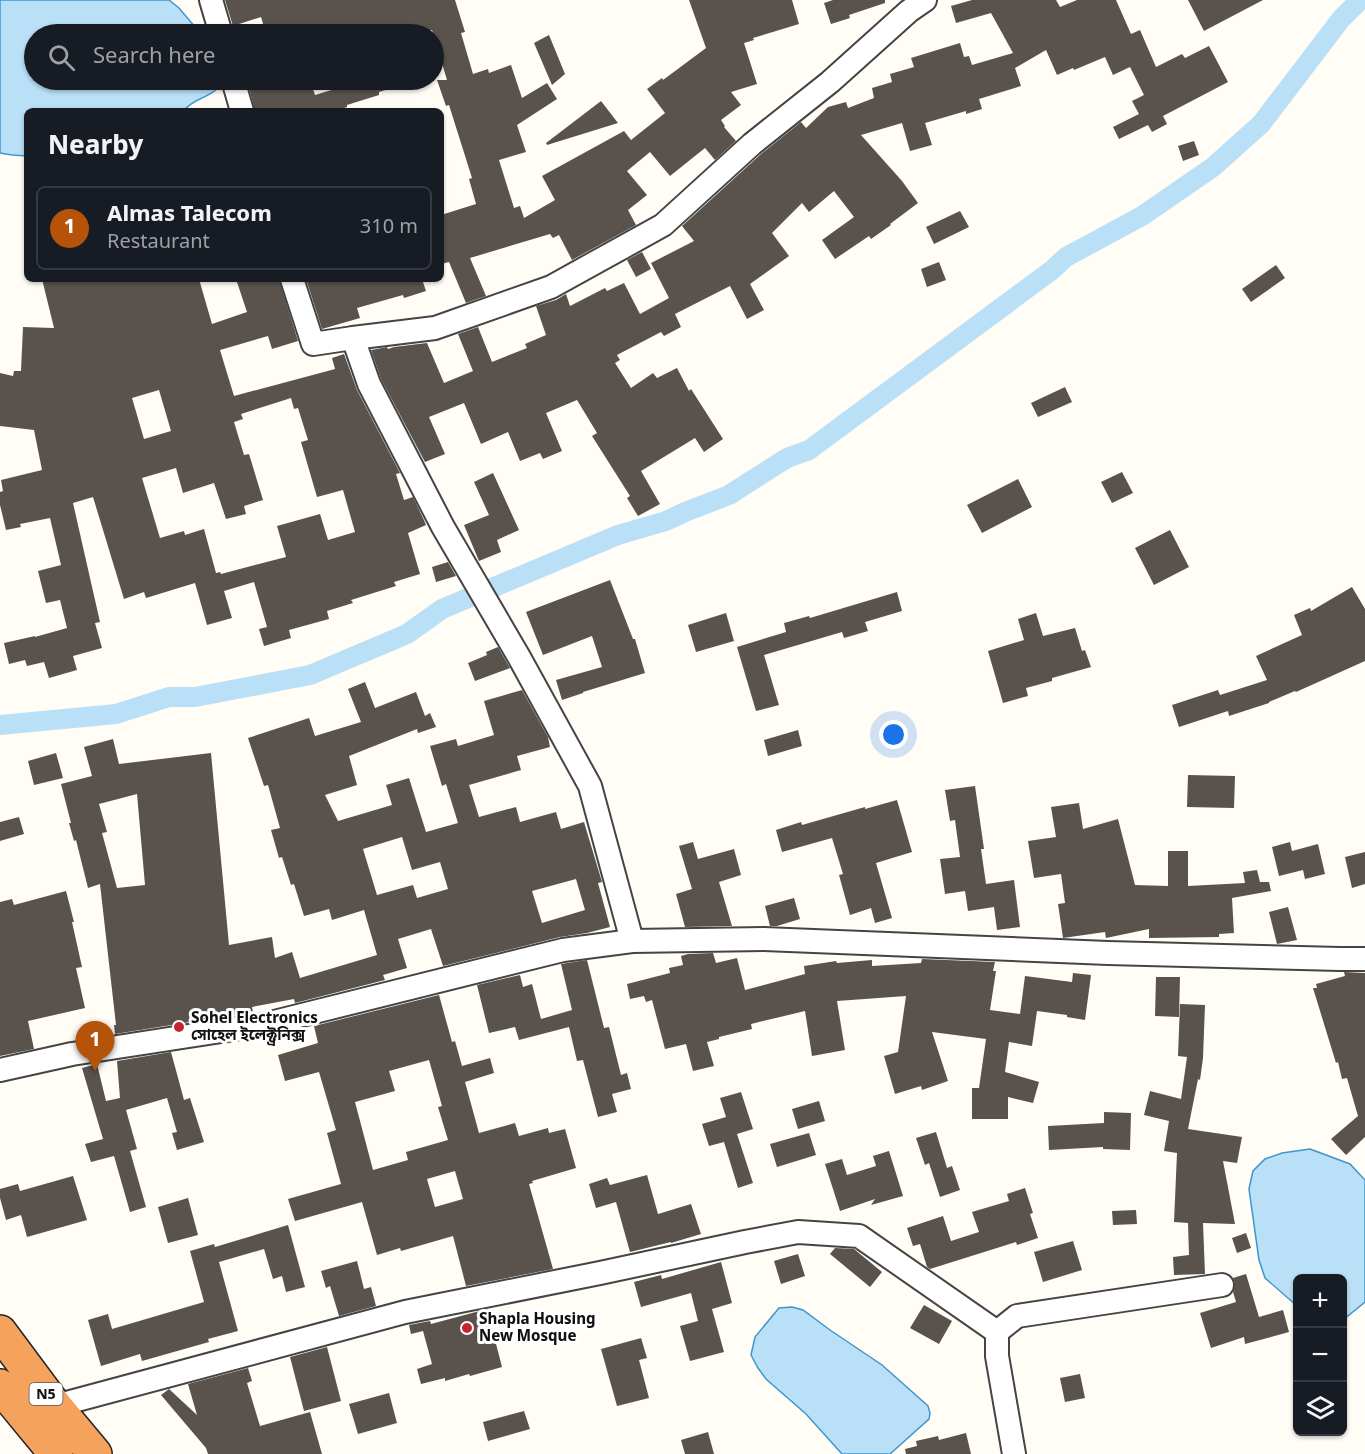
<!DOCTYPE html>
<meta charset="utf-8">
<style>
:root{--surface:#171b24;--page:#20242c;--text:#f1f3f6;--muted:#9ea1a6;--line:#363941;--accent:#b45309}
body{margin:0;font-family:Georgia,"Noto Sans Bengali",serif;background:var(--page);color:var(--text)}
.controls{position:absolute;right:18px;bottom:18px;display:grid;overflow:hidden;border-radius:9px;box-shadow:0 2px 4px #0004}
.controls button{width:54px;height:54px;display:grid;place-items:center;padding:0;border:0;border-bottom:2px solid var(--line);background:var(--surface);color:var(--text);font:30px sans-serif}
.you{position:absolute;left:894px;top:735px;width:21px;height:21px;margin:-15px;border:4px solid #fff;border-radius:50%;background:#1a73e8;box-shadow:0 0 0 9px #1a73e833}
.badge{display:grid;place-items:center;width:39px;height:39px;border-radius:50%;background:var(--accent);color:#fff;font-size:20px;font-weight:700}
.pin{position:absolute;translate:-50% -50px;filter:drop-shadow(0 2px 3px #0008)}
.pin::after{content:'';position:absolute;top:32px;width:21px;height:18px;background:inherit;clip-path:polygon(0 0,100% 0,50% 100%)}
.list{margin:0;padding:0;list-style:none}
h2{display:flex;justify-content:space-between;align-items:center;height:78px;margin:0;padding:0 24px;font-size:26px}
h2 small{font-size:20px;font-weight:400;color:var(--muted)}
.list li{display:grid;grid-template-columns:39px 1fr auto;gap:18px;align-items:center;box-sizing:border-box;height:84px;margin:0 12px 12px;padding:0 12px;border:2px solid var(--line);border-radius:9px}
.list b{display:block;font-size:22px;white-space:nowrap}
.list p{margin:0;font-size:20px;white-space:nowrap;color:var(--muted)}
.list em{font-size:20px;font-style:normal;color:var(--muted)}
.icon{flex:none;width:33px;height:33px;fill:none;stroke:currentColor;stroke-width:2;stroke-linecap:round;stroke-linejoin:round}
.map{position:relative;flex:none;width:1365px;height:1454px;overflow:hidden}
.search{position:absolute;background:var(--surface);box-shadow:0 2px 4px #0004;left:24px;top:24px;width:420px;height:66px;display:flex;align-items:center;gap:15px;box-sizing:border-box;padding:0 21px;border-radius:33px;color:var(--muted);font-size:22px}
.panel{position:absolute;background:var(--surface);box-shadow:0 2px 4px #0004;left:24px;top:108px;width:420px;height:174px;border-radius:9px}
.map>svg:first-child{display:block}
.water{fill:#b9e0f7;stroke:#3f96cf;stroke-width:1.5}
.lines{fill:none;stroke-linecap:round;stroke-linejoin:round}
.canal{stroke:#b9e0f7;stroke-width:20}
.building{fill:#5a524d;fill-rule:evenodd}
.street-casing{stroke:#444;stroke-width:26}
.highway-casing{stroke:#222;stroke-width:36}
.street{stroke:#fff;stroke-width:22}
.highway{stroke:#f5a25d;stroke-width:33}
.poi-dot{fill:#c4262e;stroke:#fff;stroke-width:2}
.labels{text-anchor:middle;stroke-width:6;stroke-linejoin:round;paint-order:stroke}
.shield{fill:#fff;stroke:#585858;stroke-width:1.5}
.shield-label{font-size:14px;font-weight:bold;fill:#111}
.poi-label{font-size:15px;font-weight:bold;fill:#111;stroke:#fff;text-anchor:start}
</style>
<div class="map">
<svg width="1365" height="1454" viewBox="0 0 1365 1454">
<rect width="100%" height="100%" fill="#fffdf5"/>
<path class="water" d="M0 0H169L179 8 201 34H34V80H220C219 92 209 94 200 99 193 102 188 106 183 111H27V156L12 155 0 153Z
M1310 1149 1350 1164 1365 1180V1302L1343 1320 1342 1278H1298L1297 1306 1265 1278 1259 1260 1249 1189 1253 1171 1265 1159 1282 1153Z
M792 1307 803 1310 830 1330 882 1365 928 1406 930 1413 929 1419 890 1454H842L806 1414 766 1379 758 1368 751 1355 755 1337 779 1308Z"/>
<g class="lines">
<path class="canal" d="M0 725 116 714 169 697H195L310 675 407 634 442 609 618 535 666 521 685 512 729 495 787 458 809 450 1052 270 1066 257 1142 216 1213 167 1261 124 1341 19 1360 0"/>
</g>
<path class="building" d="M225 0H455L465 32 461 33 473 74 488 69 489 73 511 65 522 98 547 83 557 99 517 125 526 152 499 160 514 208 520 206 524 218 555 200 542 176 624 131 631 140 665 113 647 89 662 78 663 80 706 48 689 0H792L799 24 753 38 754 40 744 43 757 84 731 92 741 105 721 120 725 126 724 127 736 141 715 160 705 148 670 176 650 152 627 171 647 195 628 210 636 225 572 260 559 235 553 238 550 234 470 258 486 296 466 303 449 262 441 264V215L476 204 469 179 472 178 449 105 446 106 437 80H447L432 30 416 34H343L341 28 320 34H266L261 17 233 26Z
M833 0H885V3L849 15 850 18 831 24 824 3Z
M972 0H1056L1060 7 1077 0H1116L1131 34 1140 30 1156 67 1182 54 1185 58 1209 46 1228 82 1163 116 1167 124 1152 132 1148 125 1119 139 1113 127 1139 114 1132 101 1144 95 1130 67 1113 75 1105 57 1074 70 1073 68 1057 75 1046 50 1015 68 1021 86 979 99 982 109 966 114V111L925 123 932 145 910 151 902 123 861 135 902 181 918 203 890 224 891 225 871 239 869 236 835 259 822 240 854 217 834 191 809 212 802 203 772 233 789 256 750 284 764 310 747 319 730 286 675 314 681 327 664 336 661 332 617 355 620 360 615 363 631 388 653 373 657 378 677 368 689 391 691 389 723 439 704 452 695 438 641 471 660 504 638 516 627 498 630 496 592 436 597 433 577 400 546 413 562 451 543 459 540 453 520 461 508 432 481 444 464 403 429 417 445 454 425 462 381 379 371 350 387 347 388 349 394 347 427 343 444 383 473 371 458 334 478 327 492 362 527 348 525 344 546 335 536 306 556 300 566 294 570 306 605 288 607 291 624 283 640 314 669 298 651 263 694 241 682 226 761 154 801 122 806 128 828 107 846 102 848 108 874 98 872 88 892 82 890 74 914 67 911 58 960 43 964 57 969 56 972 65 1013 53 991 13 956 23 951 6Z
M1188 0H1263L1204 31Z
M549 35 565 74 552 85 534 43Z
M261 80H310L315 95 351 84 350 80H407L408 83 379 92V95L347 105V107L336 111H255L248 84Z
M601 101 618 123 547 145 546 143Z
M1194 141 1199 155 1183 161 1178 146Z
M960 211 969 227 934 244 926 227Z
M642 252 651 269 636 277 627 260Z
M939 262 946 280 927 287 921 269Z
M1276 265 1285 278 1251 302 1242 289Z
M42 279H199L212 324 247 312 237 282 246 279H279L298 341 272 349 268 336 220 350 234 396 335 369 332 358 344 354 357 390 400 473 396 474 404 500 413 497 424 520 426 525 408 533 420 574 394 582 396 586 351 600 353 603 327 611 329 619 289 630 291 638 264 646 259 629 267 627 254 582 224 591 232 618 207 625 195 583 146 598 144 592 124 599 93 497 73 503 100 622 95 623 102 648 73 656 77 670 49 678 44 662 27 666 25 660 9 664 4 643 35 636V637L67 628 60 600 46 603 38 571 61 565 50 518 20 524 21 527 6 530 0 505V492L3 491 1 480 42 470 34 430 0 426V373L13 376 14 371H21L23 327 54 328ZM159 390 171 431 144 439 132 398ZM291 398 294 409 298 408 308 440 301 442 317 497 343 490 355 532 328 540 320 514 277 526 286 557 221 574 220 572 216 573 204 529 185 535 184 531 160 538 142 478 176 468 183 493 214 483 226 519 246 514 244 506 263 500 249 454 244 455 234 422 243 419 241 414Z
M306 279H422L426 291 404 298 403 295 357 308 360 318 322 329Z
M1065 387 1072 402 1038 417 1031 403Z
M1122 472 1133 493 1112 503 1101 482Z
M493 473 519 530 497 540 501 552 479 561 464 525 489 515 474 482Z
M1018 479 1032 507 982 533 967 505Z
M1170 530 1189 567 1154 585 1135 548Z
M448 562 456 576 436 582 432 567Z
M610 580 633 639H635L645 673 583 692V693L562 700 556 680 602 667 592 636 543 655 526 612Z
M1352 587 1365 609V661L1296 692 1295 691 1269 702V703L1229 716 1228 711 1179 727 1172 705 1218 690 1220 695 1267 680 1256 656 1302 635 1294 615 1310 608 1311 611Z
M897 592 902 611 865 622 868 631 844 638 842 632 764 655 779 705 756 711 737 647 786 632 784 623 809 616 810 618Z
M726 613 734 641 696 652 688 625Z
M1036 613 1043 636 1075 628 1082 651 1085 650 1091 667 1052 678V681L1026 688 1028 696 1003 703 988 651 1024 640 1018 619Z
M498 647 510 668 475 681 468 663 487 655 486 652Z
M365 682 375 708 416 692 425 716 430 713 436 727 418 733 417 729 349 756 357 785 325 795 338 821 392 805 386 785 409 778 426 832 458 823 446 784 442 786 430 746 456 739 458 746 494 735 484 701 522 690 548 737 550 747 517 756 521 770 469 785 479 817 516 807 520 822 556 812 561 829 584 822 602 882 598 883 610 927 587 933 560 937 443 966 431 929 398 939 407 968 383 975 385 980 295 1003 294 999 252 1007 253 1012 115 1034 114 1025H116L100 884 88 888 76 840 74 841 69 823H71L61 784 92 776 84 747 113 739 119 764 211 753 229 945 272 937 275 958 292 952 300 978 377 955 364 910 332 920 329 909 304 916 294 884 291 885 282 857 279 858 271 830 280 828 268 785 264 786 248 738 309 718 315 736 361 722 348 689ZM137 794 145 885 117 888 102 833 107 832 99 804ZM402 837 412 870 440 862 448 889 417 898 413 885 377 895 363 849ZM576 879 585 910 542 923 532 891Z
M798 730 802 746 768 756 764 740Z
M56 753 63 778 34 785 28 761Z
M1188 775 1235 776 1234 808 1187 807Z
M975 786 984 849H981L986 884 1014 880 1020 927 997 930 994 907 968 911 965 891 945 894 940 859 960 857 955 820 950 821 945 790Z
M897 800 912 852 876 863 892 918 875 923 871 908 850 915 839 875 843 874 832 838 782 852 776 830 801 822 802 825 865 807V809Z
M1079 803 1083 829 1118 819 1135 885 1168 886V851H1188V886L1245 883 1243 872 1257 870 1260 882H1269L1271 891 1232 898 1234 933 1219 934V937L1149 938V929L1106 938 1105 932 1063 938 1058 904 1065 903 1061 874 1034 878 1028 841 1056 837 1051 807Z
M19 817 24 834 0 841V822Z
M693 842 698 859 734 849 741 875 719 882 732 926 685 927 676 894 692 889 679 846Z
M1290 842 1292 851 1318 844 1325 874 1305 879 1303 870 1279 876 1272 847Z
M1365 852V884L1352 888 1345 857Z
M66 891 74 922H72L82 967 76 968 85 1008 28 1021 34 1049 0 1056V902L12 899 14 905Z
M794 898 800 919 777 926H770L765 906Z
M1288 907 1297 940 1277 944 1269 912Z
M713 953 716 963 737 958 745 990 805 974 804 966 836 961 837 963 872 960V966L921 963 922 959 995 962 993 971H996L990 1010 1020 1014 1025 976 1072 982 1073 973 1091 975 1085 1020 1067 1017V1015L1037 1011 1032 1046 1009 1042 1005 1072 1039 1082 1033 1103 1008 1097V1119H972V1088H979L986 1039 932 1032 948 1081 922 1090 921 1086 895 1094 884 1056 898 1052 906 996 837 1001 845 1050 812 1056 805 1011 751 1024 752 1029 719 1037V1039L707 1042 714 1066 693 1071 686 1044 665 1049 652 1000 646 1002 644 996 630 999 627 984 670 973 669 968 683 965 681 956 688 954Z
M587 960 604 1028 609 1027 621 1075 627 1073 631 1089 612 1094 617 1112 598 1117 583 1060 577 1061 569 1027 519 1040 515 1027 489 1033 477 985 520 975 523 987 532 984 541 1019 572 1010 561 964Z
M1344 972 1365 973V1137L1346 1155 1331 1139 1358 1116 1347 1078 1342 1079 1338 1062 1336 1063 1313 988H1317L1316 984 1345 976Z
M1156 977H1180L1179 1017 1155 1016Z
M439 995 452 1042 455 1041 462 1066 490 1058 494 1073 465 1082 479 1133 515 1123 519 1136 548 1128 549 1133 565 1129 576 1168 532 1181 533 1183 529 1184 553 1269 466 1286 453 1236 401 1251 400 1248 377 1255 362 1202 295 1221 288 1199 341 1184 327 1133 336 1130 319 1072 285 1081 278 1055 318 1043 314 1026ZM429 1060 442 1106 438 1107 448 1140 406 1152 408 1160 373 1170 355 1102 395 1091 389 1071ZM455 1171 463 1199 435 1207 427 1179Z
M1180 1004 1205 1005 1203 1058 1200 1080 1198 1079 1188 1129 1242 1137 1237 1163 1223 1161 1235 1224 1203 1223 1205 1274 1174 1275 1173 1257 1189 1255 1188 1223 1174 1222 1177 1153 1164 1151 1169 1121 1144 1115 1150 1091 1181 1099 1187 1057 1178 1056Z
M171 1052 184 1100 190 1098 204 1142 177 1150 172 1133 177 1132 167 1098 126 1110 137 1149 130 1151 146 1207 130 1212 114 1156 91 1162 85 1144 103 1139 82 1068 97 1064 106 1101 120 1098 117 1061Z
M741 1092 753 1129 737 1134 753 1183 738 1188 724 1142 709 1146 702 1124 726 1117 720 1098Z
M819 1101 825 1121 798 1129 792 1109Z
M1104 1112 1131 1113 1130 1150 1103 1149V1147L1049 1150 1048 1126 1104 1123Z
M936 1132 947 1168 952 1166 960 1190 940 1197 929 1163 925 1165 916 1138Z
M809 1133 816 1155 777 1167 770 1144Z
M889 1151 903 1196 871 1205 875 1199 840 1211 825 1164 842 1159 847 1175 876 1166 873 1156Z
M647 1175 658 1214 691 1204 701 1234 671 1243V1242L630 1252 616 1202 596 1208 589 1184 607 1178 610 1185Z
M73 1176 87 1220 27 1237 21 1215 6 1220 0 1198V1189L18 1184 20 1191Z
M1025 1188 1033 1213 1030 1214 1038 1238 1017 1245 1016 1242 930 1269 927 1267 920 1244 913 1246 907 1228 943 1216 951 1241 979 1232 972 1212 1009 1201 1007 1194Z
M188 1198 198 1235 168 1243 158 1207Z
M1136 1210 1137 1224 1113 1225 1112 1211Z
M288 1225 305 1287 286 1292 282 1276 273 1279 264 1249 219 1262 238 1331 208 1339 209 1342 142 1361 140 1354 101 1366 88 1320 108 1314 112 1329 204 1302 190 1251 214 1244 215 1247Z
M1246 1233 1251 1248 1237 1253 1232 1238Z
M1073 1241 1082 1270 1043 1282 1034 1252Z
M835 1248 854 1249 882 1272 870 1287 830 1254Z
M798 1254 805 1276 781 1284 774 1261Z
M357 1261 364 1289 371 1287 376 1306 339 1316 330 1286 326 1288 321 1271Z
M721 1262 732 1303 712 1309 724 1352 690 1361 680 1326 698 1321 691 1293 641 1307 634 1282 661 1275 662 1279Z
M1246 1274 1259 1317 1283 1310 1289 1332 1245 1344 1244 1337 1211 1348 1200 1313 1236 1302 1233 1292 1235 1284 1233 1278Z
M924 1305 952 1321 939 1344 910 1328Z
M487 1309 502 1367 470 1376 469 1374 445 1381V1378L421 1384 417 1369 432 1364 423 1331 411 1334 409 1325 430 1321 431 1324Z
M641 1338 647 1358 639 1360 649 1398 617 1406 601 1349Z
M327 1347 341 1401 304 1411 290 1357Z
M248 1368 252 1381 247 1383 260 1426 310 1412 322 1454H208L206 1448 161 1395 169 1389 197 1415 188 1384Z
M1080 1374 1085 1398 1065 1402 1060 1378Z
M389 1393 397 1423 358 1434 349 1404Z
M524 1411 530 1429 488 1441 483 1422Z
M708 1432 714 1454H685L681 1440Z
M966 1433 971 1454H906L905 1449 917 1446 916 1441 938 1436 939 1440Z"/>
<g class="lines">
<defs>
<path id="street" d="M211 0 221 34
M233 80 242 111
M292 279 313 344 353 338 369 384 443 527 519 657 590 786 632 941
M353 338 435 328 551 287 663 225 752 144 830 82 909 11 925 0
M0 1070 72 1054 266 1024 563 950 632 941 764 939 1108 953 1340 959H1365
M55 1406 405 1312 600 1273 745 1242 798 1232 859 1236 997 1332
M1014 1454 997 1356V1332L1017 1316 1222 1285"/>
<path id="highway" d="M0 1332 55 1406 95 1454
M0 1386 56 1454"/>
</defs>
<use href="#street" class="street-casing"/>
<use href="#highway" class="highway-casing"/>
<use href="#street" class="street"/>
<use href="#highway" class="highway"/>
</g>
<g class="poi-dot">
<circle cx="179" cy="1027" r="6"/>
<circle cx="467" cy="1328" r="6"/>
</g>
<g class="labels">
<rect class="shield" x="29.5" y="1383" width="33" height="22" rx="4.5"/>
<g class="shield-label">
<text x="46" y="1399">N5</text>
</g>
<g class="poi-label">
<text x="191" y="1023">Sohel Electronics<tspan x="191" dy="17">সোহেল ইলেক্ট্রনিক্স</tspan></text>
<text x="479" y="1324">Shapla Housing<tspan x="479" dy="17">New Mosque</tspan></text>
</g>
</g>
</svg>
<div class="controls">
<button>+</button>
<button>−</button>
<button><svg class="icon" aria-label="layers" viewBox="0 0 24 24"><path d="M12 4l9 5-9 5-9-5zM3 14l9 5 9-5"/></svg></button>
</div>
<div class="you"></div>
<div class="pin badge" style="left:95px;top:1071px">1</div>
<div class="search"><svg class="icon" aria-label="search" viewBox="0 0 24 24"><circle cx="10" cy="10" r="6"/><path d="M15 15l6 6"/></svg>Search here</div>
<section class="panel">
<h2>Nearby<small></small></h2>
<ul class="list">
<li><span class="badge">1</span><div><b>Almas Talecom</b><p>Restaurant</p></div><em>310 m</em></li>
</ul>
</section>
</div>
